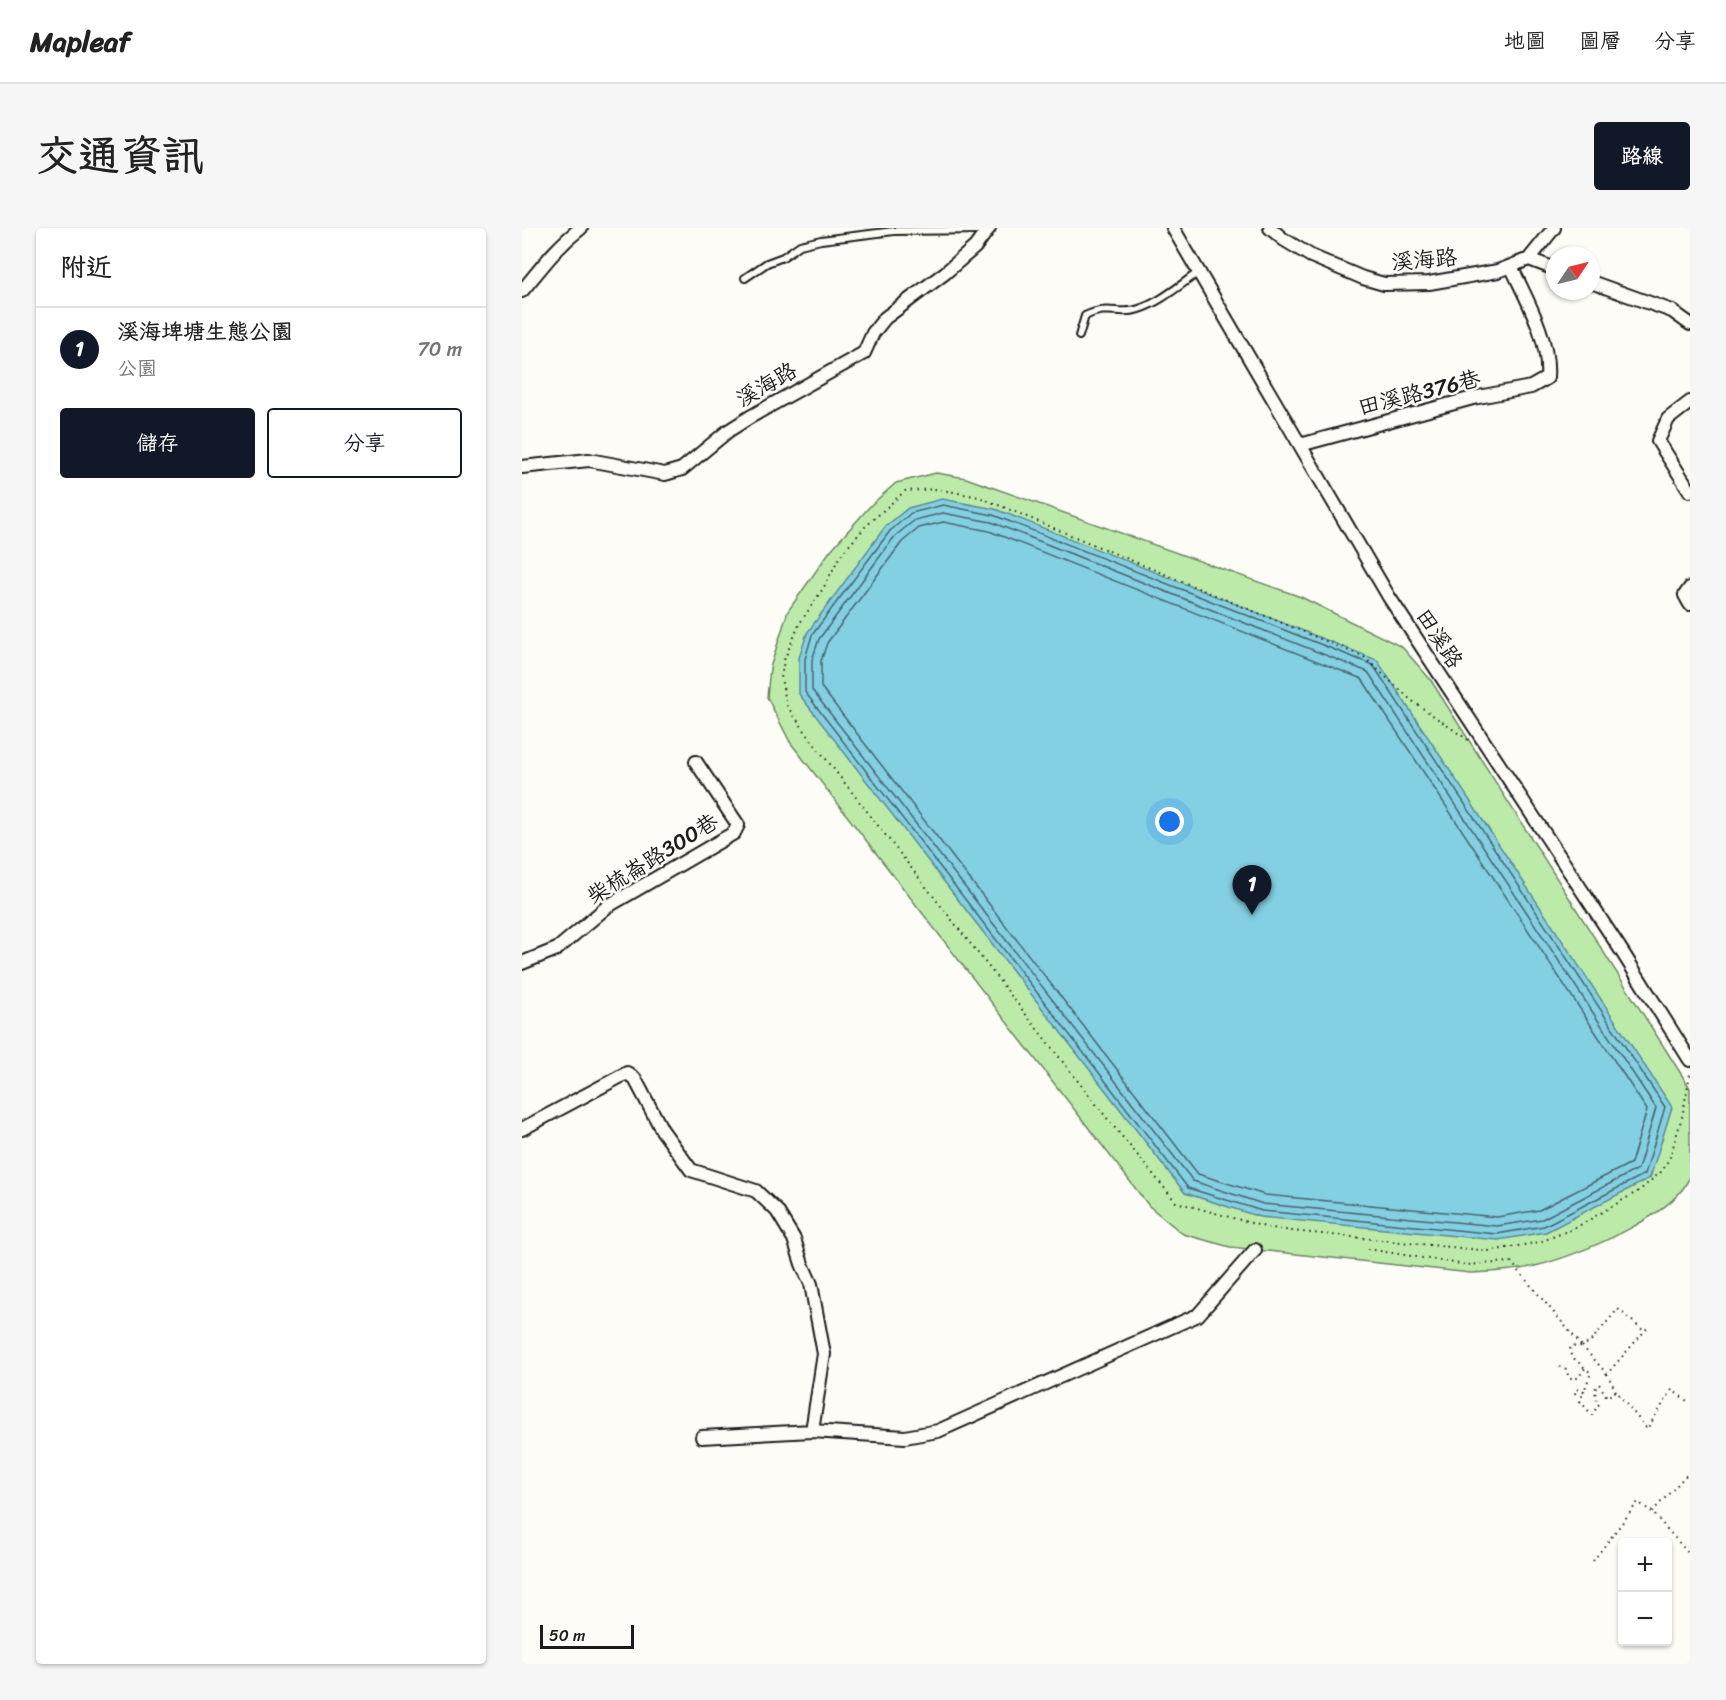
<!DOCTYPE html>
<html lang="zh-TW">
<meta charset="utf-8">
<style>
:root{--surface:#fff;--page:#f6f6f6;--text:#222;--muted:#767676;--line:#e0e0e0;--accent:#111827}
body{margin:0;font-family:Sriracha,"LXGW WenKai TC",sans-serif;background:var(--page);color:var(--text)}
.controls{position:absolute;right:18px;bottom:18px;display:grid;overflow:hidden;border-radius:6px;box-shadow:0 2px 4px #0004}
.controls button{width:54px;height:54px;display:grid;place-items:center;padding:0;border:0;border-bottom:2px solid var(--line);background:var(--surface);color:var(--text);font:30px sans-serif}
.compass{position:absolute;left:1024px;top:18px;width:54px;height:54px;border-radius:50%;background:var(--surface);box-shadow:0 2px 4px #0004;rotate:55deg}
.scale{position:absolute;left:18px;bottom:15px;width:94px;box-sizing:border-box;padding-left:6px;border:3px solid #1c1c1c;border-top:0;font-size:16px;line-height:21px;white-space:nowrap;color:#1c1c1c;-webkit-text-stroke:4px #fdfcf7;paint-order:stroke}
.you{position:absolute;left:648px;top:594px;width:21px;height:21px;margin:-15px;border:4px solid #fff;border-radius:50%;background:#1a73e8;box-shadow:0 0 0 9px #1a73e833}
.badge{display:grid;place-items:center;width:39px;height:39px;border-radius:50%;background:var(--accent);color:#fff;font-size:20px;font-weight:700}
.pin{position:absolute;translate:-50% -50px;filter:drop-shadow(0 2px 3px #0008)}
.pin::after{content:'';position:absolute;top:32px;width:21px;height:18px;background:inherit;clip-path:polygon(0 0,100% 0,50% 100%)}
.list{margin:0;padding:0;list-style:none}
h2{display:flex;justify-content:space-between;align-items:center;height:78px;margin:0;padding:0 24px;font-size:26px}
h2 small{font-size:20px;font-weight:400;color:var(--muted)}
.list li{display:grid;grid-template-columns:39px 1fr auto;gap:18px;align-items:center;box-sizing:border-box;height:84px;padding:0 24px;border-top:2px solid var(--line)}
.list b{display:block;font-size:22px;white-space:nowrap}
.list p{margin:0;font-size:20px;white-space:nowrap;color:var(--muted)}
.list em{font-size:20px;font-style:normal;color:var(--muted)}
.actions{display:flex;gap:12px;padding:18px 24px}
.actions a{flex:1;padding:14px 0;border:2px solid var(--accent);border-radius:6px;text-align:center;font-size:21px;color:var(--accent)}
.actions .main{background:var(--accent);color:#fff}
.map{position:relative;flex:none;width:1168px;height:1436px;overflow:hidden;border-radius:6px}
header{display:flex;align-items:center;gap:36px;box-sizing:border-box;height:84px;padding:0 30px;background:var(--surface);border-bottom:2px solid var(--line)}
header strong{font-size:28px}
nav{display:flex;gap:33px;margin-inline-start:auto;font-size:21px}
.intro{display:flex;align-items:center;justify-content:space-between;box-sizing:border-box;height:144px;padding:0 36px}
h1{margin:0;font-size:42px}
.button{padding:15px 27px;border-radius:6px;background:var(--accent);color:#fff;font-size:21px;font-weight:700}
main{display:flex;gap:36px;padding:0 36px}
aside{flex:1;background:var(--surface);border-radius:6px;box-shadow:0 2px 4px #0004}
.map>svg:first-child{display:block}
.green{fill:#bceba9;stroke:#6c8462;stroke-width:1.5}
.water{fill:#84d0e3;stroke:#5a8893;stroke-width:1.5}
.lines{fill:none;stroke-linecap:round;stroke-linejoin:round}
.shore{stroke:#46646c;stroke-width:1.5}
.service-casing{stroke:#1c1c1c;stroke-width:10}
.minor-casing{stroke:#1c1c1c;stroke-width:16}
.path{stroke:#1c1c1c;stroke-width:2;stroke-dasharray:1.5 4.5;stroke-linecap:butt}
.service{stroke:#fdfcf7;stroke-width:6}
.minor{stroke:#fdfcf7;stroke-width:12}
.labels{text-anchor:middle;stroke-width:5;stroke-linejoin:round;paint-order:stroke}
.street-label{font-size:22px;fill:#1c1c1c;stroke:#fdfcf7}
</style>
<header>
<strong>Mapleaf</strong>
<nav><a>地圖</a><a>圖層</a><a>分享</a></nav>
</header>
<div class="intro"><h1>交通資訊</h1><a class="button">路線</a></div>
<main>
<aside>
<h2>附近<small></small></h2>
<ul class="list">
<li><span class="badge">1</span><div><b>溪海埤塘生態公園</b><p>公園</p></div><em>70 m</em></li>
</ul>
<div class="actions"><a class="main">儲存</a><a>分享</a></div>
</aside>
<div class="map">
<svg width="1168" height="1436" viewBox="0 0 1168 1436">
<rect width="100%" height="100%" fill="#fdfcf7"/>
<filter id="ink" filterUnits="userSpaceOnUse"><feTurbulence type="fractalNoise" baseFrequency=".0167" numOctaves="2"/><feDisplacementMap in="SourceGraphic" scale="12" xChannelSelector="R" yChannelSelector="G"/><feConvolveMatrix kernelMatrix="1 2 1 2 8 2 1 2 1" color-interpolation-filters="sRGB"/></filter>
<g filter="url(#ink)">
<path class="green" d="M414 245 444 250 779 369 880 419 908 451 1168 860V947C1157 987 1052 1029 1013 1038 992 1043 971 1044 949 1045L708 1019 661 1006 627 978 268 514 245 469 248 440 266 383 308 323 349 277 374 255Z"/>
<path class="water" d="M420 271 473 281 855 432 1150 879 1128 950 1024 1004 976 1012 738 989 663 965 277 466V430L285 405 363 299 386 280Z"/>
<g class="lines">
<path class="shore" d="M421 277 471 287 851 437 1143 879 1123 946 1022 998 975 1006 740 983 666 960 283 464V431L290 407 368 303 389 285Z
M421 285 469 294 846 444 1134 880 1116 941 1020 991 975 998 741 976 671 953 290 462V432L297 411 373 308 393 292Z
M421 294 467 303 840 451 1125 882 1109 935 1017 982 975 989 743 967 676 946 299 459V433L305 415 380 314 397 300Z"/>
<defs>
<path id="service" d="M223 50 245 35 261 29 278 17 299 12 372 3 465 2
M557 108 563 88C586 76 598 88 617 81 639 74 659 56 677 44"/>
<path id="minor" d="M651 0 867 369 1099 722 1168 832
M748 0 761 11 789 28 841 50 862 56 907 55 976 43 1007 31 1033 41
M1007 31 1032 0
M1069 54 1150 83 1168 96
M0 63C20 39 34 19 59 0
M1168 174 1146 191 1136 213 1168 263
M778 217 951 170 1009 159 1025 150C1028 111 1005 73 989 38
M0 239 67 232 143 246 160 241 206 203 228 189 342 125 351 105 363 90 423 45 453 19 467 0
M1168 360 1163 367 1168 376
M0 735 35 721 86 678 212 605 216 597 174 534
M0 901 105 845 113 851 140 902 169 942 234 963 255 983 272 1011 280 1036 289 1056 302 1126 290 1203
M180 1209 290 1203 383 1209 416 1203 676 1087 733 1022"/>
</defs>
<use href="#service" class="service-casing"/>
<use href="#minor" class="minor-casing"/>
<path class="path" d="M946 512 889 472 842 429 457 269 416 261 383 263 343 299 318 328 302 359 278 395 262 432 259 450 265 478 293 517 584 889 654 974 743 999 770 1003 968 1023 1018 1014 1053 1000 1118 962 1140 943 1148 929 1160 889 1168 846
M846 1021 944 1037 989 1034 1060 1118
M1059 1118 1048 1119 1049 1128 1063 1140
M1037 1139 1044 1141 1047 1150H1056L1063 1140 1069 1145 1062 1163
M1085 1146 1060 1118 1068 1114 1096 1081 1123 1104
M1094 1163 1085 1146 1127 1098
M1053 1166 1054 1161 1062 1163 1058 1173 1070 1187 1077 1176 1074 1171 1073 1161 1077 1156 1085 1169 1094 1163 1125 1201 1150 1162 1168 1175
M1168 1243 1130 1284 1168 1327
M1071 1333 1116 1274 1130 1284"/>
<use href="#service" class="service"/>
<use href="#minor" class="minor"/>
</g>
</g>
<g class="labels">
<g class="street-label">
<text transform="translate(902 31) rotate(-5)" y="8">溪海路</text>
<text transform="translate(244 156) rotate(-30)" y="8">溪海路</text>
<text transform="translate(897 164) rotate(-14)" y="8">田溪路376巷</text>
<text transform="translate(918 410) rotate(57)" y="8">田溪路</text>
<text transform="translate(130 630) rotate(-32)" y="8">柴梳崙路300巷</text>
</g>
</g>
</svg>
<div class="controls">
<button>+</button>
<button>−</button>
</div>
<svg class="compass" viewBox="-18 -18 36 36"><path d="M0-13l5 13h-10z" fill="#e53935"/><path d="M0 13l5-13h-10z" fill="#767676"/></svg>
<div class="scale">50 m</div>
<div class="you"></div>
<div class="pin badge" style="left:730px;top:687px">1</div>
</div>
</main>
